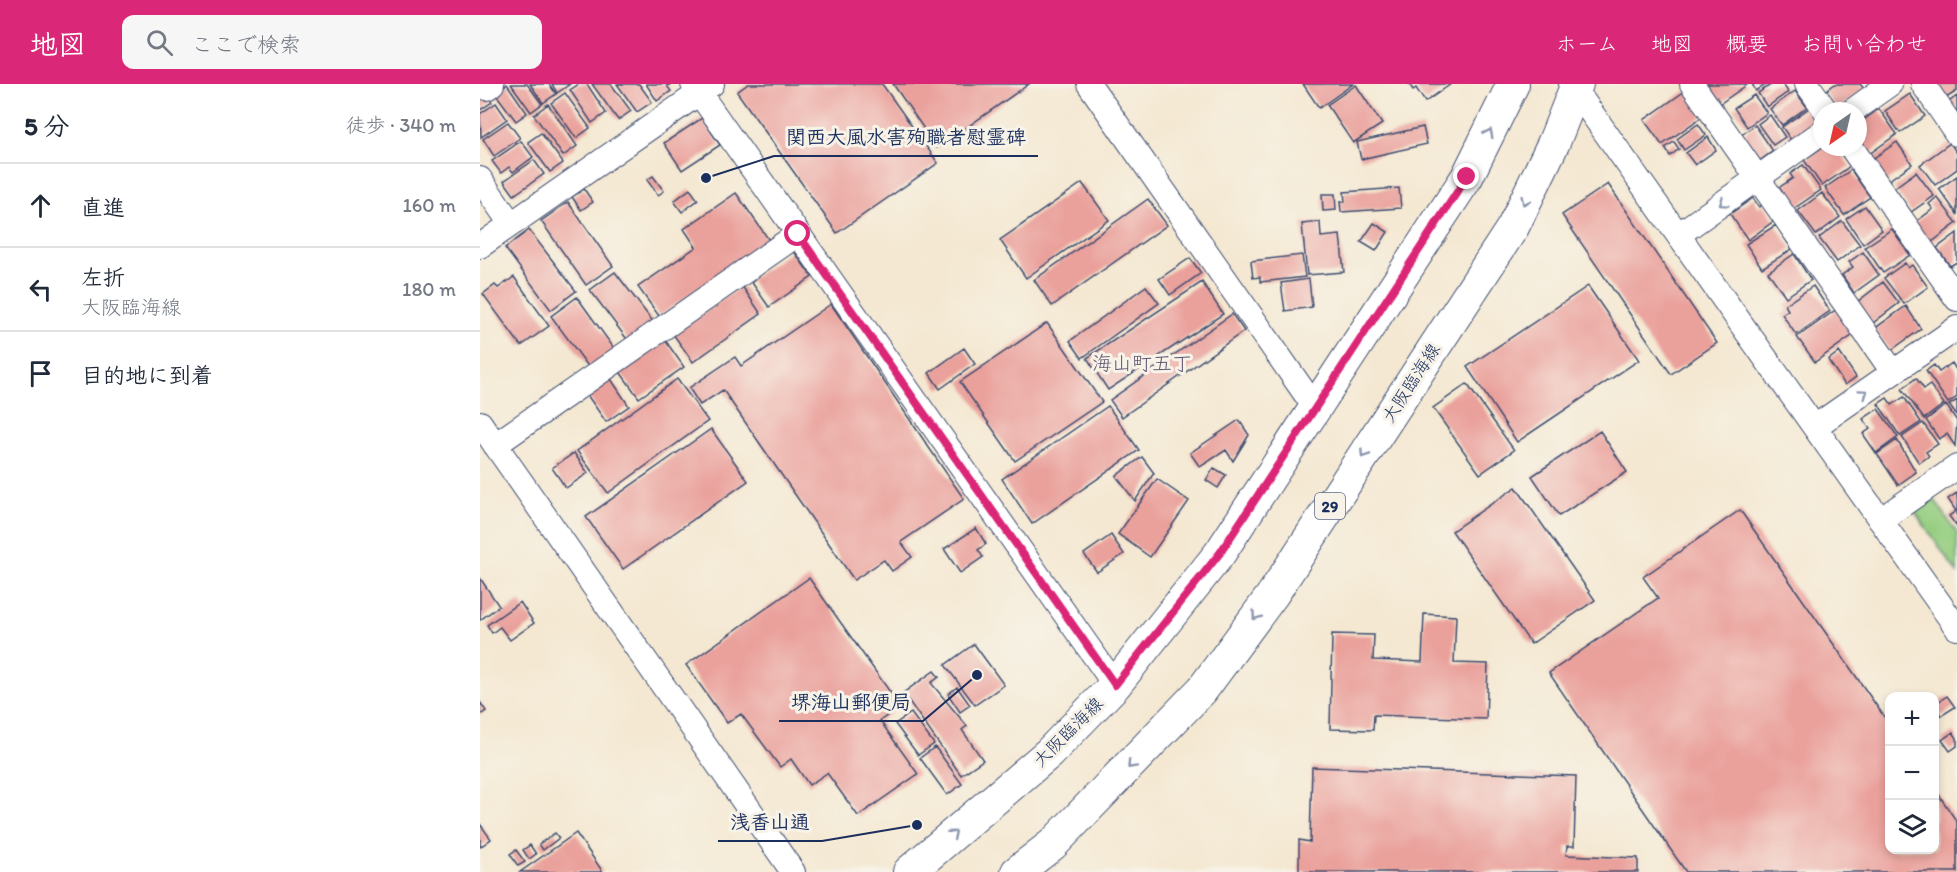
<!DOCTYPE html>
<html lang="ja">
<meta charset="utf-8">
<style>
:root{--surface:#fff;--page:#f6f6f7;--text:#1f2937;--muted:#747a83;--line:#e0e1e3;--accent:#db2777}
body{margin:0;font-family:Itim,"Klee One",sans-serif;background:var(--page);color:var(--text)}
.controls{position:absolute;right:18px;bottom:18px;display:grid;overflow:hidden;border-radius:12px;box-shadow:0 3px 9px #0003}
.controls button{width:54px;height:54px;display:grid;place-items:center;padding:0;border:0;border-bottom:2px solid var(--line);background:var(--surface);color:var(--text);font:30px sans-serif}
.compass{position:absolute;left:1333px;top:18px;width:54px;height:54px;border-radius:50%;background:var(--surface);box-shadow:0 3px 9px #0003;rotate:214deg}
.stop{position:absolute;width:18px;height:18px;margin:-14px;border:4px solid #db2777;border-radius:50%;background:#fff}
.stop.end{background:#db2777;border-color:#fff;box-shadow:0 2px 6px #0008}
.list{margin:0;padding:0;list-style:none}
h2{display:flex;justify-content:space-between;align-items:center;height:78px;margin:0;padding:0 24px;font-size:26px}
h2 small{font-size:20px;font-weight:400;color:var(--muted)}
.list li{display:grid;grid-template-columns:39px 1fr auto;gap:18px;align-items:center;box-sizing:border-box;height:84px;padding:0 24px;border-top:2px solid var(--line)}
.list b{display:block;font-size:22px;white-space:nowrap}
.list p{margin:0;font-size:20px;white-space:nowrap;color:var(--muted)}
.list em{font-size:20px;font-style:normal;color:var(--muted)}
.icon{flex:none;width:33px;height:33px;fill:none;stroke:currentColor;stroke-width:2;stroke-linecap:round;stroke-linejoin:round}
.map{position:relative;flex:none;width:1477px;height:788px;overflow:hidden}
header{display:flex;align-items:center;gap:36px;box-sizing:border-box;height:84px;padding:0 30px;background:var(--accent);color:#fff}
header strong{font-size:28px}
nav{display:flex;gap:33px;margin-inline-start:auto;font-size:21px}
.search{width:420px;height:54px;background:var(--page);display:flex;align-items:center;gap:15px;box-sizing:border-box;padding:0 21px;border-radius:12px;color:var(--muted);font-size:22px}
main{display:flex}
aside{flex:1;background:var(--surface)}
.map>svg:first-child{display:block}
.green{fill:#96ce81;stroke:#587e70;stroke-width:1.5}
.building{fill:#eaa09b}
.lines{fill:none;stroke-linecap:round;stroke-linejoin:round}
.minor-casing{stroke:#3c4b6f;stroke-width:26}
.major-casing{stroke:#3c4b6f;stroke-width:34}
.minor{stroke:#fff;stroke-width:24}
.major{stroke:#fff;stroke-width:32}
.oneway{stroke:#8d97ae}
.route{stroke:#db2777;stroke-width:8}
.labels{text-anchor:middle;stroke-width:6;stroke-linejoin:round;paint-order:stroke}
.shield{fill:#f7f3e8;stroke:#5d6a87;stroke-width:1.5}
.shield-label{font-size:16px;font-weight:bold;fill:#1b2f5e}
.street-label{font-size:18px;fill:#1b2f5e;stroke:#f7f3e8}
.neighbourhood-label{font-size:20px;fill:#635773;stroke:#f7f3e8}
.leader{fill:none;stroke:#1b2f5e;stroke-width:2}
.callout-dot{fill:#1b2f5e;stroke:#f7f3e8;stroke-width:2}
.callout-label{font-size:20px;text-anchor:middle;font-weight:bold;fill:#1b2f5e;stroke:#f7f3e8;stroke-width:6;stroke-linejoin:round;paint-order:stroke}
</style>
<header>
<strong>地図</strong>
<div class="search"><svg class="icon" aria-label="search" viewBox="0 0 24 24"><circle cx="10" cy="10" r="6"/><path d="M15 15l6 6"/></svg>ここで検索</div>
<nav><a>ホーム</a><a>地図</a><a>概要</a><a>お問い合わせ</a></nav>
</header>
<main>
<aside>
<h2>5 分<small>徒歩 · 340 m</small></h2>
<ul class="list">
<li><svg class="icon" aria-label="ahead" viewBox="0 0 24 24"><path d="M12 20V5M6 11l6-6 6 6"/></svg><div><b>直進</b></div><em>160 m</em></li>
<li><svg class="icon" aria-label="left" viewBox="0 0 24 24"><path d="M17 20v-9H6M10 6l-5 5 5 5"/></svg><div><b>左折</b><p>大阪臨海線</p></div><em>180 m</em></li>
<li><svg class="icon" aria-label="arrive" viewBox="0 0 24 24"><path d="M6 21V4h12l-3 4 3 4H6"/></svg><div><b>目的地に到着</b></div></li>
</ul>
</aside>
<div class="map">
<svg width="1477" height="788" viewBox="0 0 1477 788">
<rect width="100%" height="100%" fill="#f7f3e8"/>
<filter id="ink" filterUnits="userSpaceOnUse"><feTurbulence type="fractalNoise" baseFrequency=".0167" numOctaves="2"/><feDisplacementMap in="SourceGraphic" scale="12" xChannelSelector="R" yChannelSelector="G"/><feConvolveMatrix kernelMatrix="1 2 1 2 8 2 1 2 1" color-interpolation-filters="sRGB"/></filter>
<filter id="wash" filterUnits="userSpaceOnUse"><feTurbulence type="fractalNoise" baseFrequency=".008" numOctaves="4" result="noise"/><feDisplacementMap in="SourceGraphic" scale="24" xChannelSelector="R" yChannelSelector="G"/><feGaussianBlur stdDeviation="1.35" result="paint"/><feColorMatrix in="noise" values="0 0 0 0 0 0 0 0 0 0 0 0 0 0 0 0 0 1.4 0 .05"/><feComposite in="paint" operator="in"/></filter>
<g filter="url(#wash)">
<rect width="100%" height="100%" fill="#f4e8d2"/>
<path class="green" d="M1454 415 1477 449V489L1435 428Z"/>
<g id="blocks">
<path class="building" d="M27 0 47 29 36 37 15 9Z
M31 0H47L62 20 51 28Z
M50 0H69L76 10 63 19Z
M72 0H90L77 9Z
M99 0H107L126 29 112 39 90 6Z
M112 0H131L151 27 138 36Z
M137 0H159L172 18 157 28Z
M166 0H191L187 2 191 7 177 17Z
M268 0H402L458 79 357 149 257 8Z
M413 0H549L457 64Z
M823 0H873L839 24Z
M929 0H971L945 18 936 4 933 6Z
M1223 0H1268L1238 21Z
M1272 0H1287L1276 7Z
M1292 0H1303L1308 8 1287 23 1278 9Z
M1355 0H1380L1385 6 1361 23H1355L1344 8Z
M1452 0H1477V7L1463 16Z
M0 1 12 18 0 26Z
M876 1 902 40 873 59 847 21Z
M1205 7 1223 32 1182 61 1164 36Z
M1315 7 1327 23 1302 41 1290 25Z
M85 9 110 44 96 54 71 19Z
M1430 10 1445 32 1420 49 1405 27Z
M1274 11 1287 29 1267 43 1254 24Z
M1477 12V35L1466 20Z
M16 19 27 35 1 53 0 30Z
M68 20 97 62 83 72 54 31Z
M1332 22 1338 30 1337 38 1311 56 1302 43Z
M1399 25 1417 50 1389 70 1378 55V40Z
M1290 31 1305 53 1293 61 1278 40Z
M222 34 240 61 202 86 184 59Z
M28 38 40 54 14 72 3 55Z
M1218 40 1226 51 1204 66 1197 55Z
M1275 41 1293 67 1278 78 1260 52Z
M943 43 947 60 881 75 877 58Z
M61 49 83 79 70 88 48 58Z
M1228 53 1236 66 1215 81 1206 69Z
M41 57 53 73 33 88 29 83 21 89 12 77Z
M1194 58 1199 65 1190 72 1185 64Z
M1417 58 1432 80 1406 98 1391 76Z
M1470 59 1477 69V85L1455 101 1440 81Z
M1343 63H1356L1370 82 1342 102 1324 76Z
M54 76 64 90 34 111 24 97Z
M1323 81 1341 106 1312 126 1297 105 1313 94 1310 90Z
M1371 86 1390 113 1364 131 1345 104Z
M1436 88 1454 112 1431 128 1414 104Z
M173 92 184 107 178 111 167 96Z
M1477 92V130L1459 105Z
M602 99 629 136 546 194 520 156Z
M1128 100 1237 259 1191 290 1082 131Z
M919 104 921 124 861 128 860 118H865L864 108Z
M104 105 113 118 101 126 92 113Z
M210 105 218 116 202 128 194 117Z
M256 109 289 156 179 232 158 203 216 163 204 145Z
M1342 109 1360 133 1336 151 1318 127Z
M842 110H855L856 126 843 127Z
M1457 113 1477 139 1448 161 1433 140 1453 125 1449 120Z
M1273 114 1279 123 1283 120 1295 136 1268 156 1250 130Z
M668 115 687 141 572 222 554 196Z
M88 118 133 182 106 201 61 137Z
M1385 122 1402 146 1383 160 1366 135Z
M1362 137 1380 161 1357 178 1339 154Z
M840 138 841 153 860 151 864 188 827 191 822 140Z
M894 139 908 148 896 167 881 158Z
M1296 141 1312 165 1282 184 1266 160Z
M1412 145 1430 171 1403 189 1385 163Z
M49 146 96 207 71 226 25 164Z
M1477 149V178L1470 182 1457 164Z
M313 166 332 193 289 223 270 196Z
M1383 168 1399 191 1374 209 1362 191 1373 183 1369 178Z
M1314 170 1331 196 1306 213 1288 188Z
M822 171 825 193 780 198V193L773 194 771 177Z
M710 174 721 189 690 211 679 195Z
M1425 179 1428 184 1432 181 1448 203 1424 220 1404 194Z
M135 188 174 239 149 258 110 206Z
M34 193 69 242 41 262 3 210 15 201 18 204Z
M829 195 832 223 805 227 801 199Z
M722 198 743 230 628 306 607 274Z
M1403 198 1419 219 1393 239 1377 218Z
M262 202 281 230 213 278 193 250Z
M666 202 679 219 602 274 590 257Z
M1108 202 1159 276 1037 358 987 283Z
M1333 202 1350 227 1316 251 1302 230 1308 226 1305 221Z
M97 213 136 267 110 285 71 232Z
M351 220 484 415 421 458 432 473 412 487 404 476 374 496 243 306 220 321 209 304 255 273 261 282Z
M1426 222 1441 245 1410 267 1394 245Z
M1357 225 1373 251 1335 278 1317 253Z
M752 230 764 247 642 333 630 316Z
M567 239 622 318 535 377 480 298Z
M185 256 204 283 159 314 140 288Z
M484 264 495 280 460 305 449 289Z
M1359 268 1376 293 1365 301 1348 276Z
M1472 279 1477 287V313L1468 319 1446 287 1454 281 1459 288Z
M1436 294 1444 305 1450 301 1464 320 1444 335 1422 305Z
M131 295 149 322 126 338 107 311Z
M197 295 228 337 128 409 97 367Z
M987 300 1034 366 1000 390 953 324Z
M1424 313 1441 338 1420 352 1398 320 1407 314 1412 321Z
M1477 316V332L1469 321Z
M1466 321 1477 337 1475 362 1467 350 1459 355 1446 336Z
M628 322 659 366 552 440 522 395Z
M1398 325 1418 353 1396 369 1383 350 1390 345 1383 335Z
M759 336 769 351 753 377 746 366 720 383 710 369Z
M1443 339 1458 360 1446 368 1449 372 1439 379 1422 353Z
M231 345 268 397 143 485 106 433Z
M1120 347 1147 388 1079 432 1052 392Z
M1417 356 1436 388 1418 401 1397 370Z
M94 369 108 389 86 404 72 384Z
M662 373 674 389 655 417 636 392Z
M734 384 746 391 738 404 726 396Z
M677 395 709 417 670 473 638 450Z
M1036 403 1115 516 1051 560 972 447Z
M1477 409V443L1469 432 1476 427 1468 415Z
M1260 426 1410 641V766L1455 765V705L1477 738V788H1206L1069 589 1178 514 1163 493Z
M496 444 506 460 498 466 503 473 480 489 464 465Z
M631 451 644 470 617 488 604 470Z
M0 494 19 522 0 536Z
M329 494 420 622 400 637 438 690 378 732 347 689 329 701 311 675 300 683 261 630 247 639 206 581Z
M40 518 54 539 30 556 20 543 12 549 7 541Z
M944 530 976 532 974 579 1008 580 1006 635 894 631 893 646 850 645 852 550 894 551 893 576 942 578Z
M494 560 524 601 495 621 465 581Z
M454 587 459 593 451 599 487 642 482 646 503 676 481 691 423 609Z
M477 603 490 621 480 628 468 610Z
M1467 612 1475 623 1461 632 1455 620Z
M0 618 6 627 0 631Z
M431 629 454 660 438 671 415 640Z
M1473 648 1477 654V662L1470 667 1462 656Z
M455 663 482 700 467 711 440 674Z
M832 683 1096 692 1094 762H1087L1086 771 1158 774V788H819V756L830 758Z
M0 740 11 755 0 763Z
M75 749 79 754 63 766 59 760Z
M96 749 123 788H40Z
M50 761 56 770 49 775 43 766Z
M36 766 45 778 38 782 30 770Z"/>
</g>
</g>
<g filter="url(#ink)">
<use href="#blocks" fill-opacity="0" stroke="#3c4b6f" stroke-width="1.5"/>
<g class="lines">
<defs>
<path id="minor" d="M213 0 635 601
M609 0 836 325
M1091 0 1477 544
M1212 0 1413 288
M1327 0 1346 27
M1443 0 1477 50
M7 4 12 0
M1372 27 1410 0
M1371 63 1477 215
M0 95 31 140
M1198 151 1342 48
M0 162 232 0
M0 339 313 788
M1336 342 1477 244
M15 361 318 150
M1400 436 1477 383"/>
<path id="major" d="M429 788 569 669 635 601 740 469 987 93 1033 0
M537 788 573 760 722 606 793 510 1033 143 1074 58 1097 0"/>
</defs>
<use href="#minor" class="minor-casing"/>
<use href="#major" class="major-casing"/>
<use href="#minor" class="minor"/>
<use href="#major" class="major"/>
</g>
<defs><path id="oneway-chevron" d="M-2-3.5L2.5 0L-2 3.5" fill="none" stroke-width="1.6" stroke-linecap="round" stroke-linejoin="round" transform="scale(1.5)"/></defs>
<g class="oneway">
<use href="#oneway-chevron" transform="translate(1009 49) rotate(-63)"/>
<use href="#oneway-chevron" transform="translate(1045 117) rotate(116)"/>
<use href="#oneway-chevron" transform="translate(1243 119) rotate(145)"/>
<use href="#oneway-chevron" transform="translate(1384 309) rotate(-35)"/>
<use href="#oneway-chevron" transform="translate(884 370) rotate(123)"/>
<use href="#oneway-chevron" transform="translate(776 532) rotate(126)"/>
<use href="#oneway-chevron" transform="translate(651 681) rotate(133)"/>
<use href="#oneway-chevron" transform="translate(473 750) rotate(-40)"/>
</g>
</g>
<g class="lines" filter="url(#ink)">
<path class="route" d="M318 150 635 601 740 469 987 93"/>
</g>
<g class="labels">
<rect class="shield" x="835" y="409" width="30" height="26" rx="4.5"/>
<g class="shield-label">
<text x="850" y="428">29</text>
</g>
<g class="street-label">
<text transform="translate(931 299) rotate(-57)" y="6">大阪臨海線</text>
<text transform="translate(588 648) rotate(-45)" y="6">大阪臨海線</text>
</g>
<g class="neighbourhood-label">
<text x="662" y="286">海山町五丁</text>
</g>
</g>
<path class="leader" d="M226 94L294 72H558M497 591L443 637H299M437 741L342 757H238"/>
<g class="callout-dot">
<circle cx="226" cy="94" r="6"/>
<circle cx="497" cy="591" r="6"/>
<circle cx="437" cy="741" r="6"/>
</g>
<g class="callout-label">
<text x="426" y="60">関西大風水害殉職者慰霊碑</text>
<text x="371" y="625">堺海山郵便局</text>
<text x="290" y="745">浅香山通</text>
</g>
</svg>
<div class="controls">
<button>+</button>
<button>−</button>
<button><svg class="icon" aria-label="layers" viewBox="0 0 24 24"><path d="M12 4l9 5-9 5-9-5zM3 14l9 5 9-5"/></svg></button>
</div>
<svg class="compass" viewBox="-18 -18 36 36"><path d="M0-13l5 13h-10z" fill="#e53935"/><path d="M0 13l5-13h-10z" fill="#747a83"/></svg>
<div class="stop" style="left:318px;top:150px"></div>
<div class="stop end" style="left:987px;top:93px"></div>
</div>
</main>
